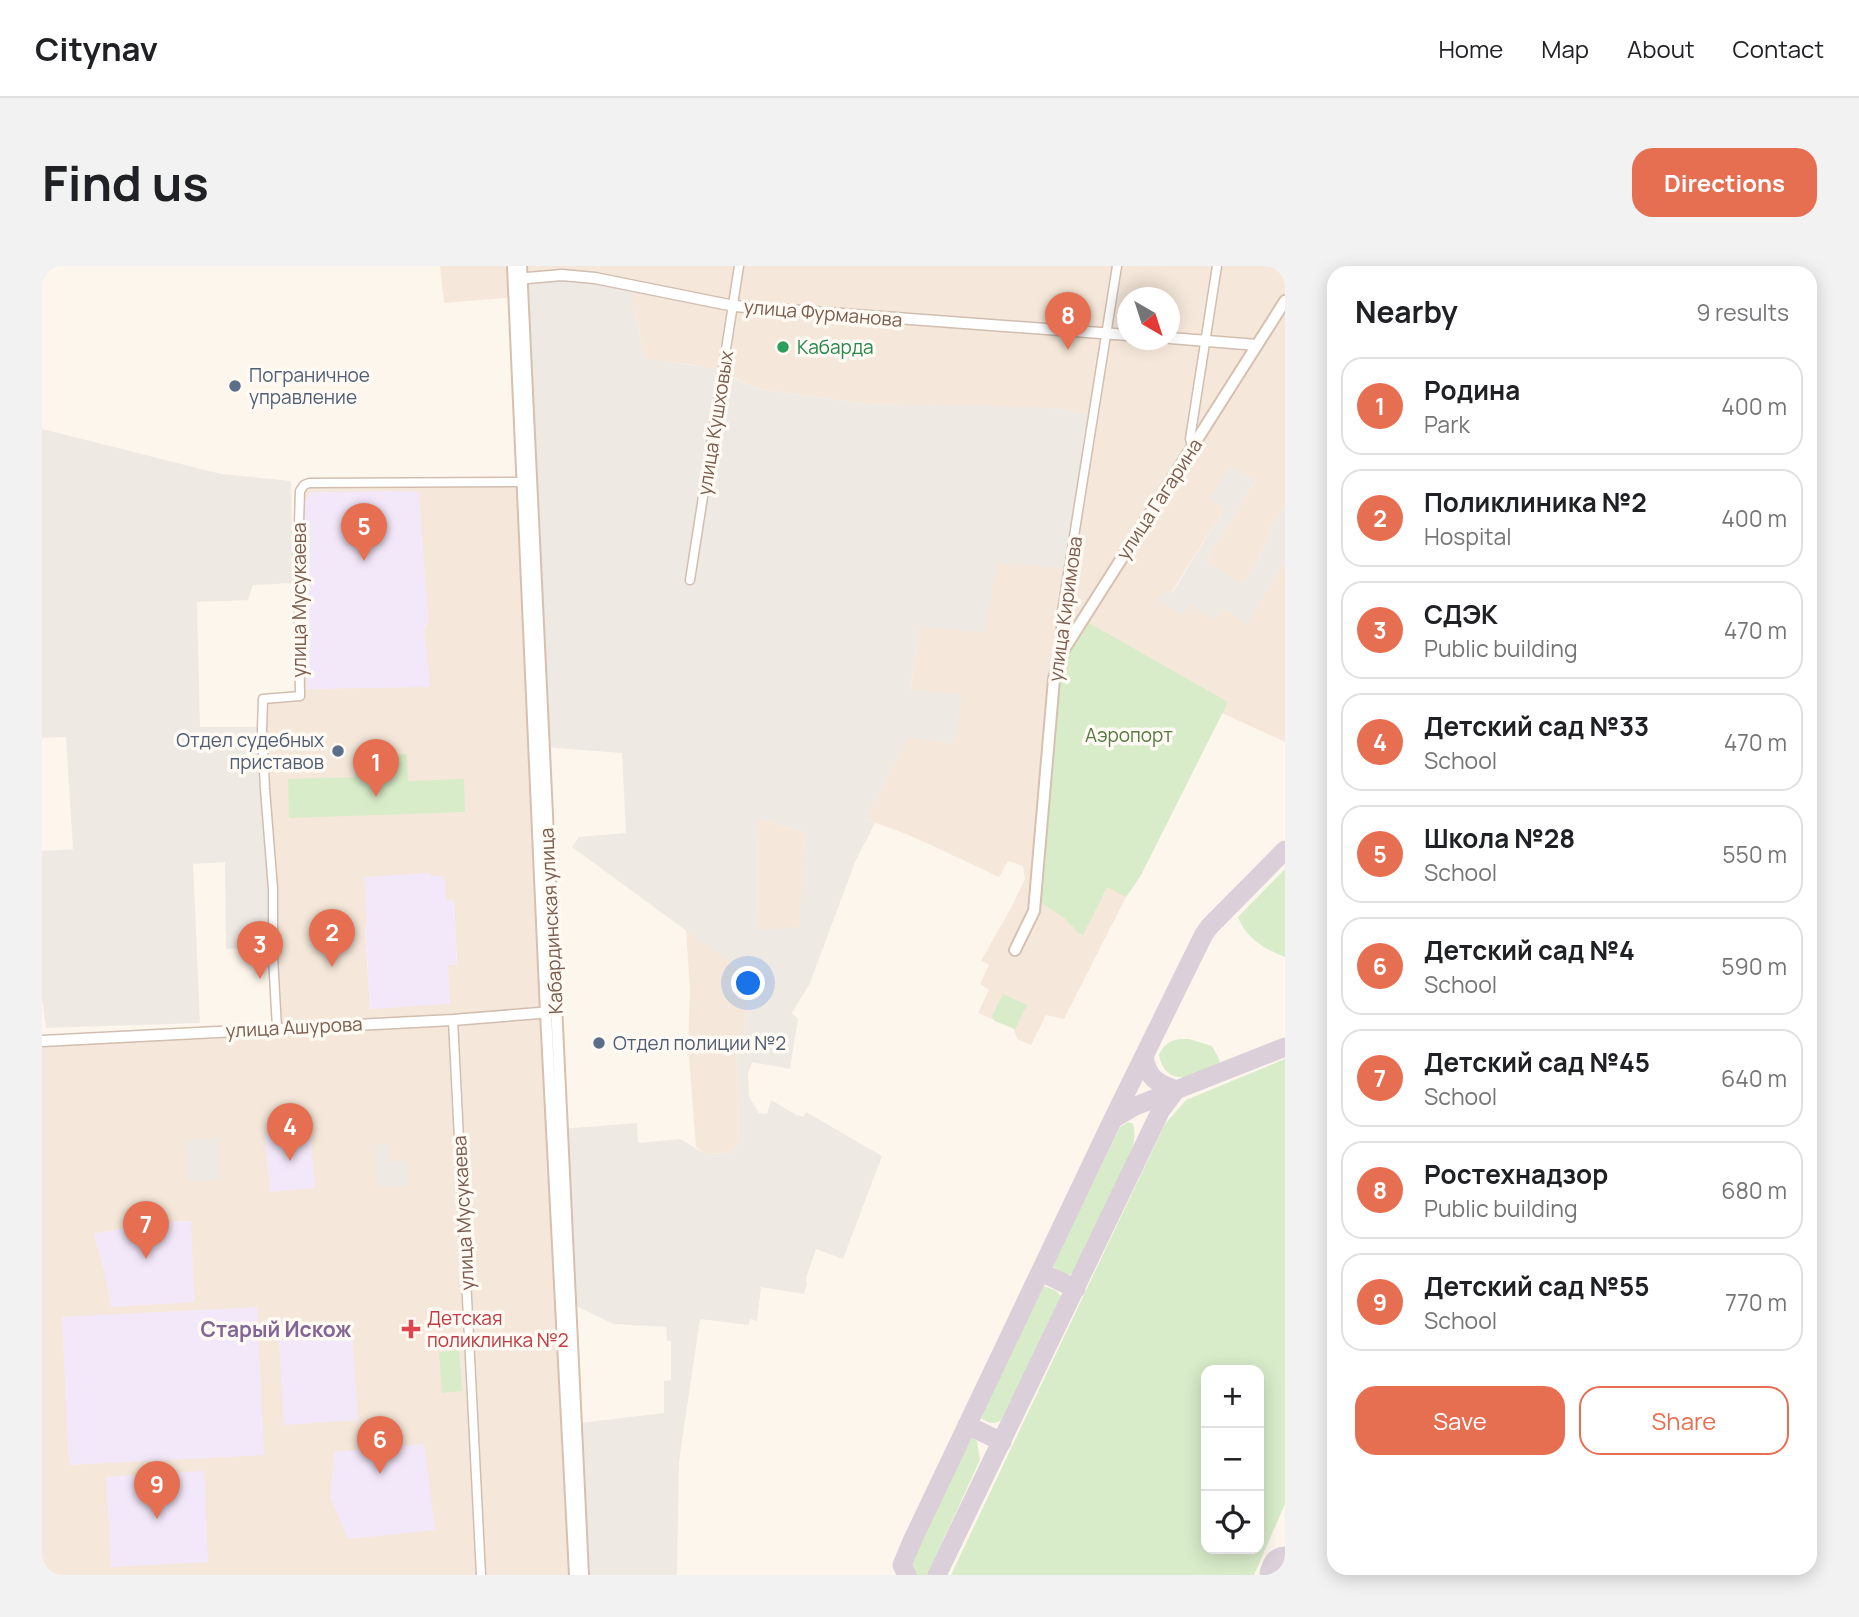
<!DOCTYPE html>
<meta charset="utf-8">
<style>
:root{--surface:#fff;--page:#f2f2f2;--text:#202124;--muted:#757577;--line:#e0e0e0;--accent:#e76f51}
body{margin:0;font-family:Manrope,sans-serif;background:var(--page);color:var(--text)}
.controls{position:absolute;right:21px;bottom:21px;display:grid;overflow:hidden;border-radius:14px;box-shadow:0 4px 18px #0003}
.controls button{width:63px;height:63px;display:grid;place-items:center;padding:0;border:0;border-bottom:2px solid var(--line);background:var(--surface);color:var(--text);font:35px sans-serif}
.compass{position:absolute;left:1075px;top:21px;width:63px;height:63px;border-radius:50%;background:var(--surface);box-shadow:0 4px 18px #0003;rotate:141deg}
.you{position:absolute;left:707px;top:718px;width:24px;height:24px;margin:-18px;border:5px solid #fff;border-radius:50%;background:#1a73e8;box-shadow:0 0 0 10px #1a73e833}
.badge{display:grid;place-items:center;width:46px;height:46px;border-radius:50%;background:var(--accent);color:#fff;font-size:23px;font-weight:700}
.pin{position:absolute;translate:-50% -58px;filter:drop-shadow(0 2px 4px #0008)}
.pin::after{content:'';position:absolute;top:37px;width:24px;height:21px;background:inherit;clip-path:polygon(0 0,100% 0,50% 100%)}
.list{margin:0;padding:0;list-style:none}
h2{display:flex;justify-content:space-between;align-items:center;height:91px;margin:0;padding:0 28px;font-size:30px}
h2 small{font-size:23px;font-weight:400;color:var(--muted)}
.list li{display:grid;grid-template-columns:46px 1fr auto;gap:21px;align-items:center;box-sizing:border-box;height:98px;margin:0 14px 14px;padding:0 14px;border:2px solid var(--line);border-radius:21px}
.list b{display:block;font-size:26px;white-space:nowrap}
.list p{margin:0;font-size:23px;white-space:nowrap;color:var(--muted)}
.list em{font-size:23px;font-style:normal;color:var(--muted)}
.actions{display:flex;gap:14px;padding:21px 28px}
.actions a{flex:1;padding:16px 0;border:2px solid var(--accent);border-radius:21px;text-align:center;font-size:24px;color:var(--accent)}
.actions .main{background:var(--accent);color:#fff}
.icon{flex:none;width:38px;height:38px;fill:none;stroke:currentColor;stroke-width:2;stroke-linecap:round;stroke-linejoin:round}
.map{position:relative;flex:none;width:1243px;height:1309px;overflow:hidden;border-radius:21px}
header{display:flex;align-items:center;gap:42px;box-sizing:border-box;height:98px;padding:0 35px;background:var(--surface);border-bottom:2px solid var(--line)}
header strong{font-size:33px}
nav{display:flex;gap:38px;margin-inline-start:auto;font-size:24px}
.intro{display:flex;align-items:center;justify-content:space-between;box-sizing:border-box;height:168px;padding:0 42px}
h1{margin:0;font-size:49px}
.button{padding:18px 32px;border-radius:21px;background:var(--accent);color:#fff;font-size:24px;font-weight:700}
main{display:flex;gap:42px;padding:0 42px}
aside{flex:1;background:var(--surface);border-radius:21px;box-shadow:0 4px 18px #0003}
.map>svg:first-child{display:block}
.residential{fill:#f5e8da;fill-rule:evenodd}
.industrial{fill:#efe9e4;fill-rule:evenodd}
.education{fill:#f3e8fa}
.green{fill:#d8ecc9;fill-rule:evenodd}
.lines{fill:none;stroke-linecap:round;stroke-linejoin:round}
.taxiway{stroke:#dbcfda;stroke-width:19}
.runway{stroke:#dbcfda;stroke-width:47}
.minor-casing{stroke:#d1beb0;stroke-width:11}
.tertiary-casing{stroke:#d1beb0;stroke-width:13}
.secondary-casing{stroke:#d6c0b0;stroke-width:14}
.minor{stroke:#fff;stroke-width:8}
.tertiary{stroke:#fff;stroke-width:10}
.secondary{stroke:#fff;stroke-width:10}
.leisure-dot{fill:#2e9e5b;stroke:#fffaf3;stroke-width:2.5}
.service-dot{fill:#5c6f8a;stroke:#fffaf3;stroke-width:2.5}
.health-dot{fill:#e0444e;stroke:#fffaf3;stroke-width:2.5}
.labels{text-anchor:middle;stroke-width:7;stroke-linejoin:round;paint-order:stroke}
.street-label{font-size:19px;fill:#7a5c4d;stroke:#fffaf3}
.leisure-label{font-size:19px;fill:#27864d;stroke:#fffaf3;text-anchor:start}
.service-label{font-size:19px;fill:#4e5e75;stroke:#fffaf3;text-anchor:start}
.park-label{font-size:19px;fill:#537a41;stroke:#fffaf3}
.health-label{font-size:19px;fill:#be3a42;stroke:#fffaf3;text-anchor:start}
.neighbourhood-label{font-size:21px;font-weight:bold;fill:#846695;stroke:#fffaf3}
</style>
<header>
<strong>Citynav</strong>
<nav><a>Home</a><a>Map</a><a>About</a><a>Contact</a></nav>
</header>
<div class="intro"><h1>Find us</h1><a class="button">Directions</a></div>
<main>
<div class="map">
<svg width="1243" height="1309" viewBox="0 0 1243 1309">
<rect width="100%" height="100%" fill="#fdf6ec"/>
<path class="residential" d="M398 0H471L473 31 402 37Z
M479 0H1243V240L1229 261 1228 266 1217 292 1201 319 1164 295 1214 214 1186 200 1182 243 1129 327 1117 334 1181 342 1205 357 1243 295V476L1180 447 1099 609 1084 631 1022 753 1004 749 989 779 975 773 972 763 936 747 947 724 938 718 947 699 939 695 970 640 983 613 981 600 966 595 957 611 867 569 823 553 867 470 913 478 868 425 878 360 955 297 1039 148 1020 143 823 138 716 123 681 106 653 99 602 93 596 57 591 44 479 12ZM1086 32H1128V74H1086Z
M481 217 533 1309H0V775L234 762 221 433 257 430 260 221ZM369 225 386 354 382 364ZM387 607 388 610 404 635H412L415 698 406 699 328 743 323 662 325 656ZM148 955 152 1036 63 1007 52 968 109 957Z
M715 554H721L762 566 759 661 716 665Z
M644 664 709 711 702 773 695 788 697 876 689 887 662 888 654 881 646 779 648 725Z"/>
<path class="industrial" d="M497 10 590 19 591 44 596 57 602 92 670 102 716 123 823 138 989 141 1020 143 1039 148H1052L1027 303 955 297 943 366 878 361 868 424 920 429 913 478 867 471 823 553 833 557 813 596 768 717 750 747 756 753 748 803 710 796 706 808 707 831 717 847 725 848 729 834 756 850 757 849 761 851 764 846 840 890 801 993 774 983 764 1012 765 1018 762 1028 719 1021 715 1055 708 1053 707 1059 658 1053 637 1195 635 1309H541L519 863 595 857 596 877 638 873 663 888 689 887 697 876 695 788 702 773 709 712 530 581 537 571 584 567 580 487 501 481 479 12ZM715 554H721L762 566 758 661 716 664ZM534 1040 572 1058 624 1061 625 1075H629V1114L622 1115V1147L538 1157 533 1054Z
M0 163 179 208 249 215 251 317 211 319 206 334 155 336 158 461H216L227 592V680L184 683 183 596 151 598 158 757 4 762 0 733V585L31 583 24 471 0 472Z
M1187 200 1214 214 1164 295 1201 318 1217 292 1228 266 1229 261 1243 240V295L1205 358 1181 342 1174 354 1148 338 1140 349 1116 334 1124 323 1130 327 1182 243 1167 232Z
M177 872 179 914 146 916 144 874Z
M346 877 347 895H366L367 920 335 921 333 878Z"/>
<path class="education" d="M369 225 377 227 386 354 382 364 388 421 265 423 262 236 269 226Z
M387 607 388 610H402L404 635 412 634 415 698 406 699 408 738 328 743 323 661 325 656 322 611Z
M268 865 273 922 228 926 223 869Z
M149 955 152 1036 69 1041 63 1007 52 968 109 957Z
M215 1041 222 1189 27 1199 20 1051Z
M310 1069 316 1154 242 1159 237 1074Z
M382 1178 393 1264 306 1273 288 1231 292 1186Z
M162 1205 166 1296 69 1301 64 1211Z"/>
<path class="green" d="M1047 357 1186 436 1099 609 1084 631 1065 621 1041 669 1037 667 1022 652 998 636 1019 407 1024 393Z
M365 488 366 515 422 513 423 546 247 552 246 513 313 511V490Z
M1243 603V691C1222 683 1204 672 1196 651Z
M961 728 985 739 973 763 953 755 950 750Z
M1138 773H1147L1170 780 1178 795 1175 800C1152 808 1125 825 1117 789 1122 778 1127 775 1138 773Z
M1243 793V1238L1212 1309H909L1123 858 1144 834ZM1164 1104H1217V1283H1164Z
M1087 856 1091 858C1094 869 1092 878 1088 889L1032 1006 1027 1009H1022L1011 1000 1078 861Z
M1002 1020 1013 1024 1020 1031 959 1154C951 1160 946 1156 938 1152Z
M417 1084 420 1125 400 1127 397 1086Z
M929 1170 935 1175 938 1194 885 1309H874L869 1297Z"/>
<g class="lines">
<path class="taxiway" d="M1102 791C1106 812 1114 817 1134 824
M1071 853 1091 841 1243 781
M999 1006 1034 1023
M925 1159 960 1176
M865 1309 860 1299 871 1273 1071 853 1162 668 1168 660 1243 584
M895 1309 1119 844 1134 824"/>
<path class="runway" d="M1241 1309 1243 1304"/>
<defs>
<path id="minor" d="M1150 180 1148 173 1175 0
M648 314 697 0
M1019 388V352L1075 0
M411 754 439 1309
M235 762 231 691V623L223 523 220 464 221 433 258 430 256 289 258 225 262 219 267 217 485 216"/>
<path id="tertiary" d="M474 13 520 9 553 12 692 40 1086 69
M1128 72 1215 79
M0 775 411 754 510 746"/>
<path id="secondary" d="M471 0 504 747 533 1309
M479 0 541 1309
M973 684 992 645 1012 413 1019 388 1243 35"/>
</defs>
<use href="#minor" class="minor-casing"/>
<use href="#tertiary" class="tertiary-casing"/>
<use href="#secondary" class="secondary-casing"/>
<use href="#minor" class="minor"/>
<use href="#tertiary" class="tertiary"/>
<use href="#secondary" class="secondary"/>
</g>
<circle class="leisure-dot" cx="741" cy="81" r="7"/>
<g class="service-dot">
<circle cx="193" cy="120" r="7"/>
<circle cx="296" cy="485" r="7"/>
<circle cx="557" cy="777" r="7"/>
</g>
<path class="health-dot" d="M365.5 1052.5h7v7h7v7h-7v7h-7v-7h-7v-7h7z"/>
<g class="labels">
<g class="street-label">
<text transform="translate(781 47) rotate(5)" y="7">улица Фурманова</text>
<text transform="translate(673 157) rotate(-81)" y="7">улица Кушховых</text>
<text transform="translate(1117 233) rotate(-57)" y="7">улица Гагарина</text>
<text transform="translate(257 334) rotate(-90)" y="7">улица Мусукаева</text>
<text transform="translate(1023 343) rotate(-82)" y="7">улица Киримова</text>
<text transform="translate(509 655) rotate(-93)" y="7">Кабардинская улица</text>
<text transform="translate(252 761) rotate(-3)" y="7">улица Ашурова</text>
<text transform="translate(421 947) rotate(-93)" y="7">улица Мусукаева</text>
</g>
<g class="leisure-label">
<text x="755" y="88">Кабарда</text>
</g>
<g class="service-label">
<text x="207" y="116">Пограничное<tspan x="207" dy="22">управление</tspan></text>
<text x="282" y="481" text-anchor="end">Отдел судебных<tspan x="282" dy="22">приставов</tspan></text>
<text x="571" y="784">Отдел полиции №2</text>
</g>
<g class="park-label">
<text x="1087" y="476">Аэропорт</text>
</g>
<g class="health-label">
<text x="385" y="1059">Детская<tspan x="385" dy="22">поликлинка №2</tspan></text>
</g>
<g class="neighbourhood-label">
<text x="234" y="1071">Старый Искож</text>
</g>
</g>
</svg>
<div class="controls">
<button>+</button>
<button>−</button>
<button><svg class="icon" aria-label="locate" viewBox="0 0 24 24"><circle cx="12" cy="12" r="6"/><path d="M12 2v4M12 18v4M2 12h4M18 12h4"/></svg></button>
</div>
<svg class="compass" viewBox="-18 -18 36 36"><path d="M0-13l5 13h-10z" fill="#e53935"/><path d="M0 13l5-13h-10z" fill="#757577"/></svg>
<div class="you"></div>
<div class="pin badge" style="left:334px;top:531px">1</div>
<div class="pin badge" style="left:290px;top:701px">2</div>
<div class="pin badge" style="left:218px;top:713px">3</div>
<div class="pin badge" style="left:248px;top:895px">4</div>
<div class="pin badge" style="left:322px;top:295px">5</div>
<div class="pin badge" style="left:338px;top:1208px">6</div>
<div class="pin badge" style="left:104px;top:993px">7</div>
<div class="pin badge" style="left:1026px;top:84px">8</div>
<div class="pin badge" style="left:115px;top:1253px">9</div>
</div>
<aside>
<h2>Nearby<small>9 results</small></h2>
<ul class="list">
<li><span class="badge">1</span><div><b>Родина</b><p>Park</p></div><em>400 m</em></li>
<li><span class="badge">2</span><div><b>Поликлиника №2</b><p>Hospital</p></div><em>400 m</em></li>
<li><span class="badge">3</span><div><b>СДЭК</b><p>Public building</p></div><em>470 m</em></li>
<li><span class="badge">4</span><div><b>Детский сад №33</b><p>School</p></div><em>470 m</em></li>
<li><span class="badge">5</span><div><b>Школа №28</b><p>School</p></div><em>550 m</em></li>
<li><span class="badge">6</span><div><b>Детский сад №4</b><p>School</p></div><em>590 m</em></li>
<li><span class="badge">7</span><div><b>Детский сад №45</b><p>School</p></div><em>640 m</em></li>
<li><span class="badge">8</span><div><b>Ростехнадзор</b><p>Public building</p></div><em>680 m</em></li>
<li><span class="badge">9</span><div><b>Детский сад №55</b><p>School</p></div><em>770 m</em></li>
</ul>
<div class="actions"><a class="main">Save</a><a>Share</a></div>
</aside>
</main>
